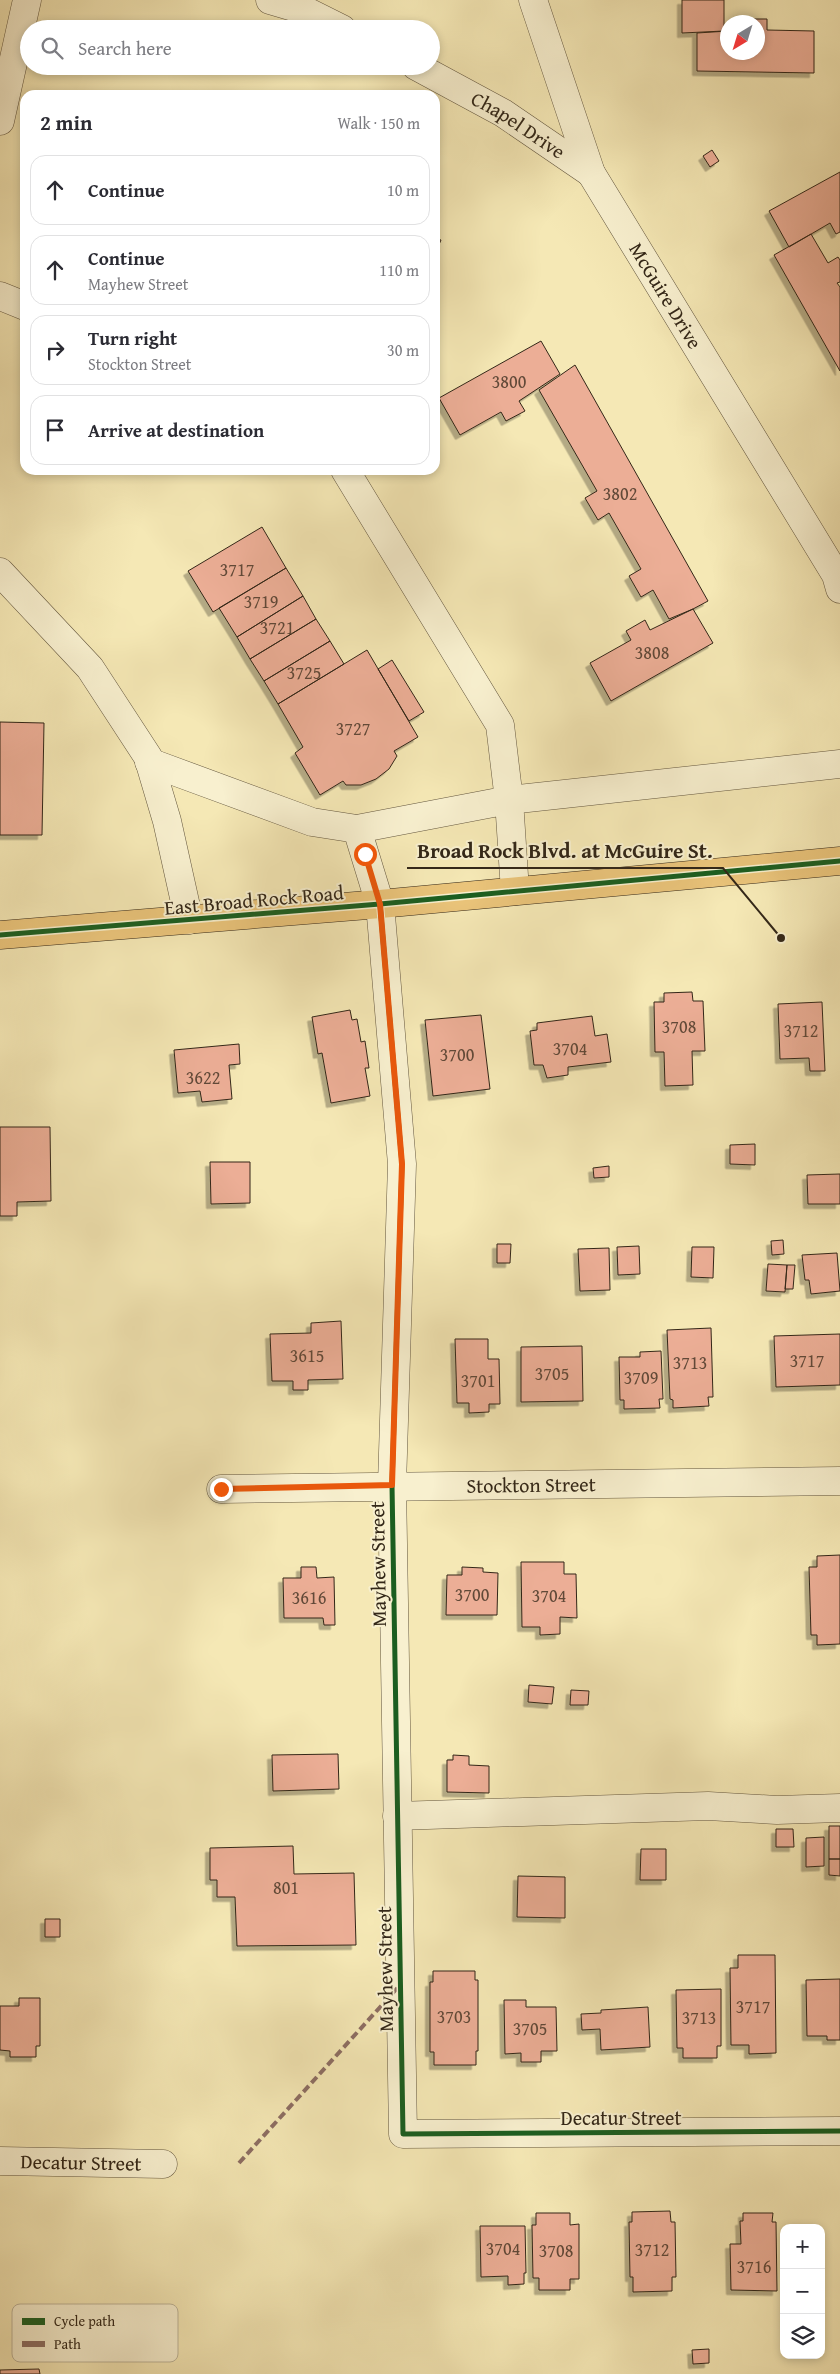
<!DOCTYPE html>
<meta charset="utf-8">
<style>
:root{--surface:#fff;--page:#f7f7f7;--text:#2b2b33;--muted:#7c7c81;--line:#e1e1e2}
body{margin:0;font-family:"Gentium Book Plus",serif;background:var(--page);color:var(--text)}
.controls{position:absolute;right:15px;bottom:15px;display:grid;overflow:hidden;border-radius:10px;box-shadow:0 2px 8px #0003}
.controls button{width:45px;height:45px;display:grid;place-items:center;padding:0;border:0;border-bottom:1px solid var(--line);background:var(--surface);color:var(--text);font:25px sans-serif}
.compass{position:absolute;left:720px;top:15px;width:45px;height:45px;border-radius:50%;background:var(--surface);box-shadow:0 2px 8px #0003;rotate:218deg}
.stop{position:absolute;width:15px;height:15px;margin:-11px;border:4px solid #ea580c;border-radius:50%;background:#fff}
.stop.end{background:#ea580c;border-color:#fff;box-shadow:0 1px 5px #0008}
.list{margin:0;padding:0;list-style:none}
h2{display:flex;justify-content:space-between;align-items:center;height:65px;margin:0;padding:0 20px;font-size:21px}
h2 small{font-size:16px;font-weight:400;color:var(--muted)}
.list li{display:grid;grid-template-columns:32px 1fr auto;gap:15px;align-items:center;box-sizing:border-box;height:70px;margin:0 10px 10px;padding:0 10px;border:1px solid var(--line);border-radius:15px}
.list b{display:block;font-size:19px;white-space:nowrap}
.list p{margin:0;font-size:16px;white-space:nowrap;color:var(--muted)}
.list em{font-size:16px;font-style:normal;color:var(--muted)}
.icon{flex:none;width:28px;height:28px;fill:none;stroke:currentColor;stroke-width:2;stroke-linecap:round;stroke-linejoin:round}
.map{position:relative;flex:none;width:840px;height:2374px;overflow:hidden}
.search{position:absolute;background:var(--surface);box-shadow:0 2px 8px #0003;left:20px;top:20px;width:420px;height:55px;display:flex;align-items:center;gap:12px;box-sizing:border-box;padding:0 18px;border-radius:28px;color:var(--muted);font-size:19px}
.panel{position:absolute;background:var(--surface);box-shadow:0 2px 8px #0003;left:20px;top:90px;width:420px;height:385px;border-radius:15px}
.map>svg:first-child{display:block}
.building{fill:#ecae96;stroke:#332718;filter:url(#shadow)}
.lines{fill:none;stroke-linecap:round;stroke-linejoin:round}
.minor-casing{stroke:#64573f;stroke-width:29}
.major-casing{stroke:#332718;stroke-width:29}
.minor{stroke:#f8f0cf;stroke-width:28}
.major{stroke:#eac47a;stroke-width:28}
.quiet{stroke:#8d6e63;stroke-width:4;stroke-dasharray:8 4;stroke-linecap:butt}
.cycleway-casing{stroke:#f8f0cf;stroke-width:8}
.cycleway{stroke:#1b5e20;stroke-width:5}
.route{stroke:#ea580c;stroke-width:6}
.labels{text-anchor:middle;stroke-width:4;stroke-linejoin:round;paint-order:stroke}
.number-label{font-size:18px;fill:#614938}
.street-label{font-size:20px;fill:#332718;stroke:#f8f0cf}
.key{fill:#f8f0cf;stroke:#bdb498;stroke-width:1}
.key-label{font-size:14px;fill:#332718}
.leader{fill:none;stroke:#332718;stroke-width:2}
.callout-dot{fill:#332718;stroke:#f8f0cf;stroke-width:2}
.callout-label{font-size:21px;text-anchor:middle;font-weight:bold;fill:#332718;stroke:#f8f0cf;stroke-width:4;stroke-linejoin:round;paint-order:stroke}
</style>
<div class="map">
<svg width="840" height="2374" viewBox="0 0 840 2374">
<defs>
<filter id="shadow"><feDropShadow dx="-4.5" dy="4.5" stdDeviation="0" flood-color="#0004"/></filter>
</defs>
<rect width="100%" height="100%" fill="#f5e8b5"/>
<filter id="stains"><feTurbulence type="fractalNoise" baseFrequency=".004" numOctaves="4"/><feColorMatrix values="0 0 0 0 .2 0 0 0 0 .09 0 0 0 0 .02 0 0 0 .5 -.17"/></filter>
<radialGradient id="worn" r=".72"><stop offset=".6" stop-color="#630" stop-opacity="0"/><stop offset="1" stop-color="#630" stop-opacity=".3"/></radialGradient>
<path class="building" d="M682 0H724V31L682 33Z
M745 19H767V30L814 31V73L697 71V33L728 31V52H758V22H745Z
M712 150 719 161 710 167 703 156Z
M840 172V232L836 234 830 223 789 247 769 211Z
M811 234 828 263 838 257 840 260V282L837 283 840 287V371L774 255Z
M435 238 441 240 435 254Z
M541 341 560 374 519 401 525 411 506 421 501 412 460 435 439 398Z
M575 365 708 601 693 609 669 619 653 590 641 597 629 576 641 569 609 513 598 520 585 498 597 491 539 390Z
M262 527 286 568 213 612 188 571Z
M286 568 303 596 237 637 219 608Z
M303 596 316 619 250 659 237 637Z
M693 609 713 643 611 701 590 663 631 640 626 631 645 620 650 630Z
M316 619 330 641 264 681 250 659Z
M330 641 344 664 278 704 264 681Z
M367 650 418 737 394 751 397 756 389 769 376 779 361 785H346L343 781 320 795 295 753 303 747 278 704Z
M392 660 424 712 409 721 378 669Z
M0 722 44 723 42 835H0Z
M692 992 693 1001H703L705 1051H692L693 1085 665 1086 664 1052H655L654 1002H664V993Z
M822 1002 825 1071H810L809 1058 780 1059 778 1004Z
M350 1010 352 1020 357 1019 361 1042 365 1041 369 1068H365L370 1096 331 1103 322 1053 318 1054 312 1017Z
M481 1015 490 1089 433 1096 425 1020Z
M592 1016 595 1036 607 1034 611 1062 568 1067V1075L547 1078 543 1065H534L530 1031 537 1030V1023Z
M239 1044 240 1064 229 1065 232 1099 202 1102 200 1091 178 1093 174 1050Z
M0 1127H50L51 1201 17 1202V1216H0Z
M755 1144V1165L730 1164V1145Z
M210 1162H250V1203L211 1204Z
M609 1166V1177L594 1178 593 1168Z
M840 1174V1204H808L807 1175Z
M783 1240 784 1254 772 1255 771 1241Z
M497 1244H511L510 1263H497Z
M639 1246 640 1274 618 1275 617 1247Z
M692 1247H714L713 1278 691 1277Z
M609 1248 610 1290 580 1291 578 1249Z
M837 1253 840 1291 811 1294 809 1280H805L802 1255Z
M768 1264 787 1265 785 1292 766 1291Z
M787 1265H795L793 1289H785Z
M341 1321 343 1379 308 1380V1390H293V1381H272L270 1334 311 1333V1323Z
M711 1328 713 1397H708L709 1406 673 1408V1400L670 1399 667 1330Z
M840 1334V1385L776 1387 774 1336Z
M455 1339H488V1359H499L500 1404H489V1412L469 1413V1403H457Z
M582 1346 583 1401 521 1402V1347Z
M661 1351 663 1399H659L660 1408 624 1409V1400H620L619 1357H640V1352Z
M840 1555V1644L817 1645V1635H811L809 1567H817V1556Z
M521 1562H564V1574H576L577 1618 560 1617V1634L540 1635V1627H522Z
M301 1567H316L317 1578 334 1577 335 1625H324L323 1618H284L283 1578H301Z
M462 1567 483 1568V1572L498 1573 497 1615H446L447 1575H462Z
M529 1685 554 1687 552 1704 528 1702Z
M571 1690 589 1691 588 1705H570Z
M338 1754 339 1789 273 1791 272 1755Z
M453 1755 469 1756V1765L489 1766V1793L447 1792V1760H453Z
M829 1826H840V1859H829Z
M776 1829H793L794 1847H776Z
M824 1837V1866L806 1867V1838Z
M293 1846 294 1874 354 1873 356 1945 237 1946 235 1897H217V1880H210V1848Z
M641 1849H666V1880H640Z
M829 1859H840V1876L829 1875Z
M518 1876 565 1877V1918L517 1917Z
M45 1919H60V1937H45Z
M738 1955H775L776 2053 749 2054V2045H731L730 1968H738Z
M433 1971H475V1980H478V2051H476V2065H434V2052H430V1982H433Z
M840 1979V2040H827V2036H807L806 1980Z
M721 1989V2046H717V2058H683V2048H677L676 1990Z
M19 1998H40V2046H36V2057H10V2051L0 2050V2006H19Z
M504 2000H526V2007H556L557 2051H541V2062H521V2053L505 2054Z
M648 2007 650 2047 601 2050 600 2029 582 2030 581 2014 601 2013V2010Z
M670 2211 671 2222H675L676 2277H672V2291L633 2292V2277H630L629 2222H632V2212Z
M536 2213H570V2225L579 2224V2279H570V2290H539V2278H533L532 2225H536Z
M743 2213H773L772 2222H776L777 2291 731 2290 730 2244H741L740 2221H743Z
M480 2226H525L526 2273H524V2284L508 2285V2276L481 2277Z
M709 2349V2363L693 2364 692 2350Z
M39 2369 40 2374H0V2370Z"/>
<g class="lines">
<defs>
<g id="minor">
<path d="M270 0 304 10 342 29"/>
<path id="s1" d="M533 0 591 173 836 575 840 589"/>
<path id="s2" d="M416 66 503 113 591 173"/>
<path d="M0 121 27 0"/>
<path d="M0 296 25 306"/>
<path d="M345 470 500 725 509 800 840 764"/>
<path d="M0 572 90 668 148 757 167 821 189 920"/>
<path d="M149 762 312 822 357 829 380 904 402 1164 392 1485 403 2134 840 2131"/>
<path d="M357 829 509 800 515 891"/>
<path id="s3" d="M221 1489 840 1481"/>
<path d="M397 1816 708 1806 777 1810 840 1808"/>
<path id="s4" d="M0 2161 163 2164"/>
</g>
<path id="major" d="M0 935 380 904 840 861"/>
</defs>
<use href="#minor" class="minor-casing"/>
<use href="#major" class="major-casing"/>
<use href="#minor" class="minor"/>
<use href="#major" class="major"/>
<path class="quiet" d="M239 2163 401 1984"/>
<defs>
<path id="cycleway" d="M380 904 402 1164 392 1485 403 2134 840 2131
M0 935 380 904 840 861"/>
</defs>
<use href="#cycleway" class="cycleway-casing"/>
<use href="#cycleway" class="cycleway"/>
</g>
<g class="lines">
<path class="route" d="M221 1489 392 1485 402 1164 380 904 365 854"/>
</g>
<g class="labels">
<g class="number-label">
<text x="509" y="388">3800</text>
<text x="620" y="500">3802</text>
<text x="237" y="576">3717</text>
<text x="261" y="608">3719</text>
<text x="277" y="634">3721</text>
<text x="652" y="659">3808</text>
<text x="304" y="679">3725</text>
<text x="353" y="735">3727</text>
<text x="679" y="1033">3708</text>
<text x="801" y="1037">3712</text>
<text x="570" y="1055">3704</text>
<text x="457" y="1061">3700</text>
<text x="203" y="1084">3622</text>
<text x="307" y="1362">3615</text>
<text x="807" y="1367">3717</text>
<text x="690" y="1369">3713</text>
<text x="552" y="1380">3705</text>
<text x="641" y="1384">3709</text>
<text x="478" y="1387">3701</text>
<text x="472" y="1601">3700</text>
<text x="549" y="1602">3704</text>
<text x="309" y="1604">3616</text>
<text x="286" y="1894">801</text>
<text x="753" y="2013">3717</text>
<text x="454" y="2023">3703</text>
<text x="699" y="2024">3713</text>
<text x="530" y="2035">3705</text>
<text x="503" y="2255">3704</text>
<text x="652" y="2256">3712</text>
<text x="556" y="2257">3708</text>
<text x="754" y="2273">3716</text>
</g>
<g class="street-label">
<text dy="7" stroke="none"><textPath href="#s2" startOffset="118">Chapel Drive</textPath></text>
<text dy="7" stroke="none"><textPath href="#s1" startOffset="326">McGuire Drive</textPath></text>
<text transform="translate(254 900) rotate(-5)" y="7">East Broad Rock Road</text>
<text dy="7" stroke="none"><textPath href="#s3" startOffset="310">Stockton Street</textPath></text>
<text transform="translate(378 1564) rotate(-91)" y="7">Mayhew Street</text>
<text transform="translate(385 1969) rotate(-91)" y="7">Mayhew Street</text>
<text x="621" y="2125">Decatur Street</text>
<text dy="7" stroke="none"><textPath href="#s4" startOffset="81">Decatur Street</textPath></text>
</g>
</g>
<rect x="12" y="2304" width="166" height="58" rx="8" class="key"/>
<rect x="22" y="2318" width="23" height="7" fill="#1b5e20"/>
<rect x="22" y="2341" width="23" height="6" fill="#8d6e63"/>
<g class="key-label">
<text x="54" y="2326">Cycle path</text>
<text x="54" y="2349">Path</text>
</g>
<path class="leader" d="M781 938L723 868H407"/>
<circle class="callout-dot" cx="781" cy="938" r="5"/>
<g class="callout-label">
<text x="565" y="858">Broad Rock Blvd. at McGuire St.</text>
</g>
<rect width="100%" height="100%" filter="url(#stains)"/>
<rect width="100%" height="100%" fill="url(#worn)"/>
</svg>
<div class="controls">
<button>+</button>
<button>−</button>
<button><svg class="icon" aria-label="layers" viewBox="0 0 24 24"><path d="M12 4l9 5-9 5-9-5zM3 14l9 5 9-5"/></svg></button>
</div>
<svg class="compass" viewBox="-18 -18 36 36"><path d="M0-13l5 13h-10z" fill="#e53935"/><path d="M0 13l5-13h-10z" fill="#7c7c81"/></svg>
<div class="stop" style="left:365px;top:854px"></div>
<div class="stop end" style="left:221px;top:1489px"></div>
<div class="search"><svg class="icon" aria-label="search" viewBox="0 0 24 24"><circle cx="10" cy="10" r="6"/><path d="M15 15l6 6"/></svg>Search here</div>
<section class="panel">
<h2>2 min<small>Walk · 150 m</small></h2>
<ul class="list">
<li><svg class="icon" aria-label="ahead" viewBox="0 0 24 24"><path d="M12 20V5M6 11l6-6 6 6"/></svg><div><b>Continue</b></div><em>10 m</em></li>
<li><svg class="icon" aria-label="ahead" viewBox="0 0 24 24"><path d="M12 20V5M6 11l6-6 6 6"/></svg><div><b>Continue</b><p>Mayhew Street</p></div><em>110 m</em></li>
<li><svg class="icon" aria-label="right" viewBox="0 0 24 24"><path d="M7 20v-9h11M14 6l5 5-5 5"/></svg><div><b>Turn right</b><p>Stockton Street</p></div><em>30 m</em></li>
<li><svg class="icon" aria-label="arrive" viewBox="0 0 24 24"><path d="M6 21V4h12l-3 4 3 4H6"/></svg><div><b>Arrive at destination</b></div></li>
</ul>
</section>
</div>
